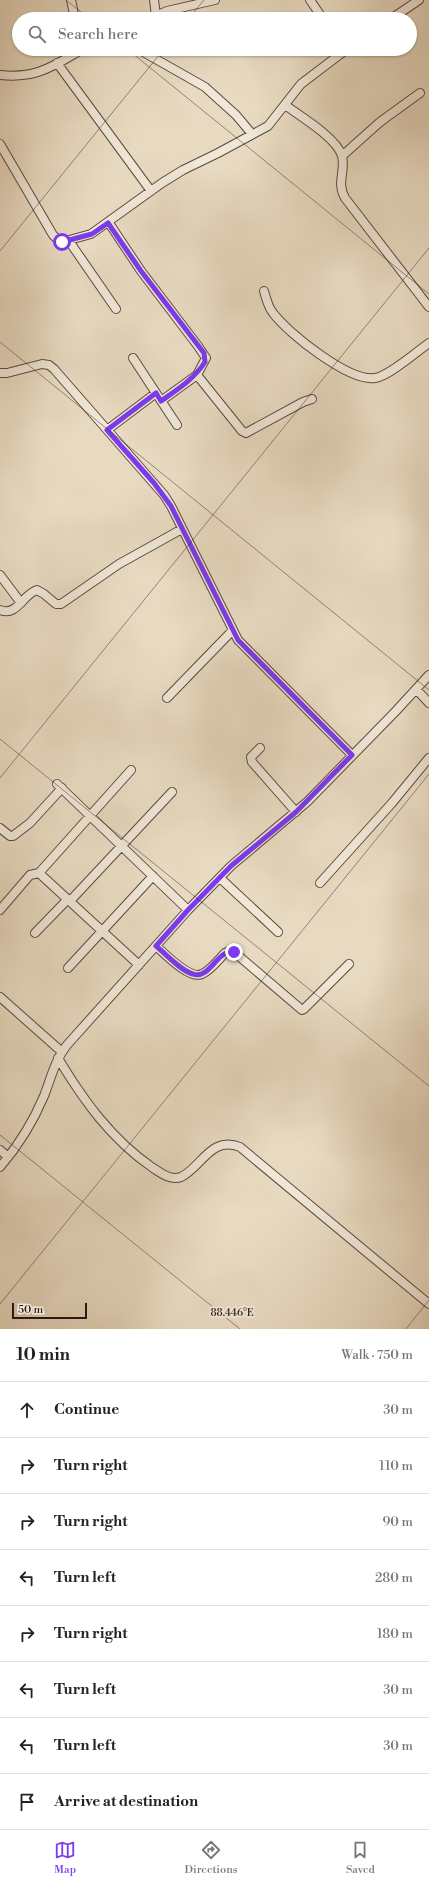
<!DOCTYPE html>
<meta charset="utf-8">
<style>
:root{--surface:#fff;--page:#f6f6f6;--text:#222;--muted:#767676;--line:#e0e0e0;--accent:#7c3aed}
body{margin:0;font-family:"Libre Bodoni",serif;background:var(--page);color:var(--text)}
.scale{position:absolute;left:12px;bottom:10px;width:75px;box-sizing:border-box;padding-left:4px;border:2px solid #2b1a15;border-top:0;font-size:11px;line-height:14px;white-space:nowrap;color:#2b1a15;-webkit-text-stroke:3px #f0e7d7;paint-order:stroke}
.stop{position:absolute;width:12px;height:12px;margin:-9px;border:3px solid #7c3aed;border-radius:50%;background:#fff}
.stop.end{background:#7c3aed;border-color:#fff;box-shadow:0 1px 4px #0008}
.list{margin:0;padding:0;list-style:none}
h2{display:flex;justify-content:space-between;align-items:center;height:52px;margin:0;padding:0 16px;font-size:17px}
h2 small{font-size:13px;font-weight:400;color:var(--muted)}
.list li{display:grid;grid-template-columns:26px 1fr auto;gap:12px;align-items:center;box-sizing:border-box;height:56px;padding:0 16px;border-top:1px solid var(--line)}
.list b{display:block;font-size:15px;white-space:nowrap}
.list em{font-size:13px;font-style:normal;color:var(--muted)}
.icon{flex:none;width:22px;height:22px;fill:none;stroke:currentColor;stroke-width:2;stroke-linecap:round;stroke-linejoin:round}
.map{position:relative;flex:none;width:429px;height:1329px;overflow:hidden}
.search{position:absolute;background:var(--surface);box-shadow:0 1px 3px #0004;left:12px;right:12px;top:12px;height:44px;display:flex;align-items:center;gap:10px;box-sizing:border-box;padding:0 14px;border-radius:22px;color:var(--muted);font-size:15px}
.sheet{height:500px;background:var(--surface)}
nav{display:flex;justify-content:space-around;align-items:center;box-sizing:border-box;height:56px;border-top:1px solid var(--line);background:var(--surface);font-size:11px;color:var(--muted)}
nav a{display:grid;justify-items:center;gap:2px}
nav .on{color:var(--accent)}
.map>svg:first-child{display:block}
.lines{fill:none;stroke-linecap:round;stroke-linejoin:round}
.minor-casing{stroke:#5a4a40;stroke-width:10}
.minor{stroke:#f0e7d7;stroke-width:8}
.route{stroke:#7c3aed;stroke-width:5}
.ticks{fill:none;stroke:#2b1a15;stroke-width:1;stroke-opacity:0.45}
.ticks-label{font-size:10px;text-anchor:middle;fill:#2b1a15;stroke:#f0e7d7;stroke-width:4;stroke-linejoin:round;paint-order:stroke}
</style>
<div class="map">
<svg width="429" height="1329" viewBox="0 0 429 1329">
<rect width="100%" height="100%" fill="#e8dac1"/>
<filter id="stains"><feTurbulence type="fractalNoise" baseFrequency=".005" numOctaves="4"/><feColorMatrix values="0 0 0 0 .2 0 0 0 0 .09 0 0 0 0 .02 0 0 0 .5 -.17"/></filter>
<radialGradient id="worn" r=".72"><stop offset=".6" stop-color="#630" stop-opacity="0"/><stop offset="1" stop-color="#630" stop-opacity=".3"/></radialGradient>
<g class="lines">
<defs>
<path id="minor" d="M71 0 75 19
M154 0 156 16
M310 0 323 19
M149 19 167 11 215 0
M391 19 419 0
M138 49 205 87 236 115 252 134
M57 63 151 191
M0 75C37 79 53 66 83 49
M285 105C300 116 337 138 342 156 346 171 336 182 345 198L429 307
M0 144 53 235 59 241 62 242 91 234 162 183 183 170 218 153 268 126 301 84 347 49
M342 156 380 122 420 93
M109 223 141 271 198 346 206 358 197 375 161 401
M69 241 116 309
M264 291C266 298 268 307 273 313 288 333 349 382 375 378 389 376 416 352 429 343
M133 358 177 425
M0 373H7L42 364 49 365 54 369 164 495 171 506 238 640 352 755
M197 375 242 431 246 433 303 402 312 399
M107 430 156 393
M0 575 21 603
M0 610C17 617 23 594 37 590L44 594 56 604H61L119 564 182 529
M416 689 429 703
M167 698 232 631
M260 748 251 757 252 762 296 812
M57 784 188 910
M0 828 10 836H13L30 823 62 788
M39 873 131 770
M220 878 278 932
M320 883 392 803 429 758
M70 901 172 792
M0 910 30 875 39 873 139 965
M35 933 68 899
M156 946C165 954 190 980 202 974 211 970 218 960 225 953L230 951 234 952 302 1010 304 1009 349 964
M68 968 153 876
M0 997 62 1052
M58 1058C84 1101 111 1139 153 1168 161 1173 171 1181 181 1177 201 1168 211 1135 240 1147L429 1304
M0 1150 8 1157
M0 1167C19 1145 33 1122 44 1096 51 1078 55 1060 67 1045L188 910 231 866 307 802 395 712 429 675"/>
</defs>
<use href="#minor" class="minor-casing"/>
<use href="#minor" class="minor"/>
</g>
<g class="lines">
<path class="route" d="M62 242 92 234 108 223 141 271 204 353 205 362C194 379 178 389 161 401L156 393 107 430 154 483 171 506 238 640 352 755 296 812 231 866 188 910 156 946C166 954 181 971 193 974 210 980 217 949 234 952"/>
</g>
<path class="ticks" d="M66 0 90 19M188 19 204 0M127 49 429 294M0 251 164 49M0 342 429 690M0 739 429 1086M0 778 429 248M0 1135 240 1329M0 1304 429 774M406 1329 429 1300"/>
<g class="ticks-label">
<text x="232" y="1316">88.446°E</text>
</g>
<rect width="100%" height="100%" filter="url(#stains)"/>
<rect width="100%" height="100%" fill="url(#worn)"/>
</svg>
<div class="scale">50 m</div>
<div class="stop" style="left:62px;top:242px"></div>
<div class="stop end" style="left:234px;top:952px"></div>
<div class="search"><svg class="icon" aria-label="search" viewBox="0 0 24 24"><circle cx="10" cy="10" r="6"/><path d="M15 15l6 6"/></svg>Search here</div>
</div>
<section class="sheet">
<h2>10 min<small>Walk · 750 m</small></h2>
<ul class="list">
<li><svg class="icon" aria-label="ahead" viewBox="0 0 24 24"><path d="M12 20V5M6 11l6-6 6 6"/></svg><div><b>Continue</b></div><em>30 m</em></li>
<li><svg class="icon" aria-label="right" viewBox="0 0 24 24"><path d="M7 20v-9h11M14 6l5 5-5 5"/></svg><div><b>Turn right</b></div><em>110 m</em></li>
<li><svg class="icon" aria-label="right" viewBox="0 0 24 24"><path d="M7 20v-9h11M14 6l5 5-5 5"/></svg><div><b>Turn right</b></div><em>90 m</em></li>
<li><svg class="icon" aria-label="left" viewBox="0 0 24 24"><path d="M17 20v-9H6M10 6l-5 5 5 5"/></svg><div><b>Turn left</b></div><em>280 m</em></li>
<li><svg class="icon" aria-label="right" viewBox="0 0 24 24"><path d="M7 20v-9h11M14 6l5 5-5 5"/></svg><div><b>Turn right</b></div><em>180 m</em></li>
<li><svg class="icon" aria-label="left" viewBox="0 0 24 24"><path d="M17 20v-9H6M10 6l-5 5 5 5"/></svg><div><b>Turn left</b></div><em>30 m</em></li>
<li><svg class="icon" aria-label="left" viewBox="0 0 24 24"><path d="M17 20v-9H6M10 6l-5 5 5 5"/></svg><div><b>Turn left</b></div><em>30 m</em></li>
<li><svg class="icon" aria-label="arrive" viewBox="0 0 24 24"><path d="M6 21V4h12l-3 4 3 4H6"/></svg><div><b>Arrive at destination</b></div></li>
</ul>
</section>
<nav>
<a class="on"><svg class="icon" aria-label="map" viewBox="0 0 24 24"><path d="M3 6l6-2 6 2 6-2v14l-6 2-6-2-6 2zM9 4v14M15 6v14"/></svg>Map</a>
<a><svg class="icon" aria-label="directions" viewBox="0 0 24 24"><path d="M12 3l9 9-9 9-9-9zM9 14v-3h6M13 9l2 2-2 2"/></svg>Directions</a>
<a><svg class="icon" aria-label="saved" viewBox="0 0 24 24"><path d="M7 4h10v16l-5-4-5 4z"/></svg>Saved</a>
</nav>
